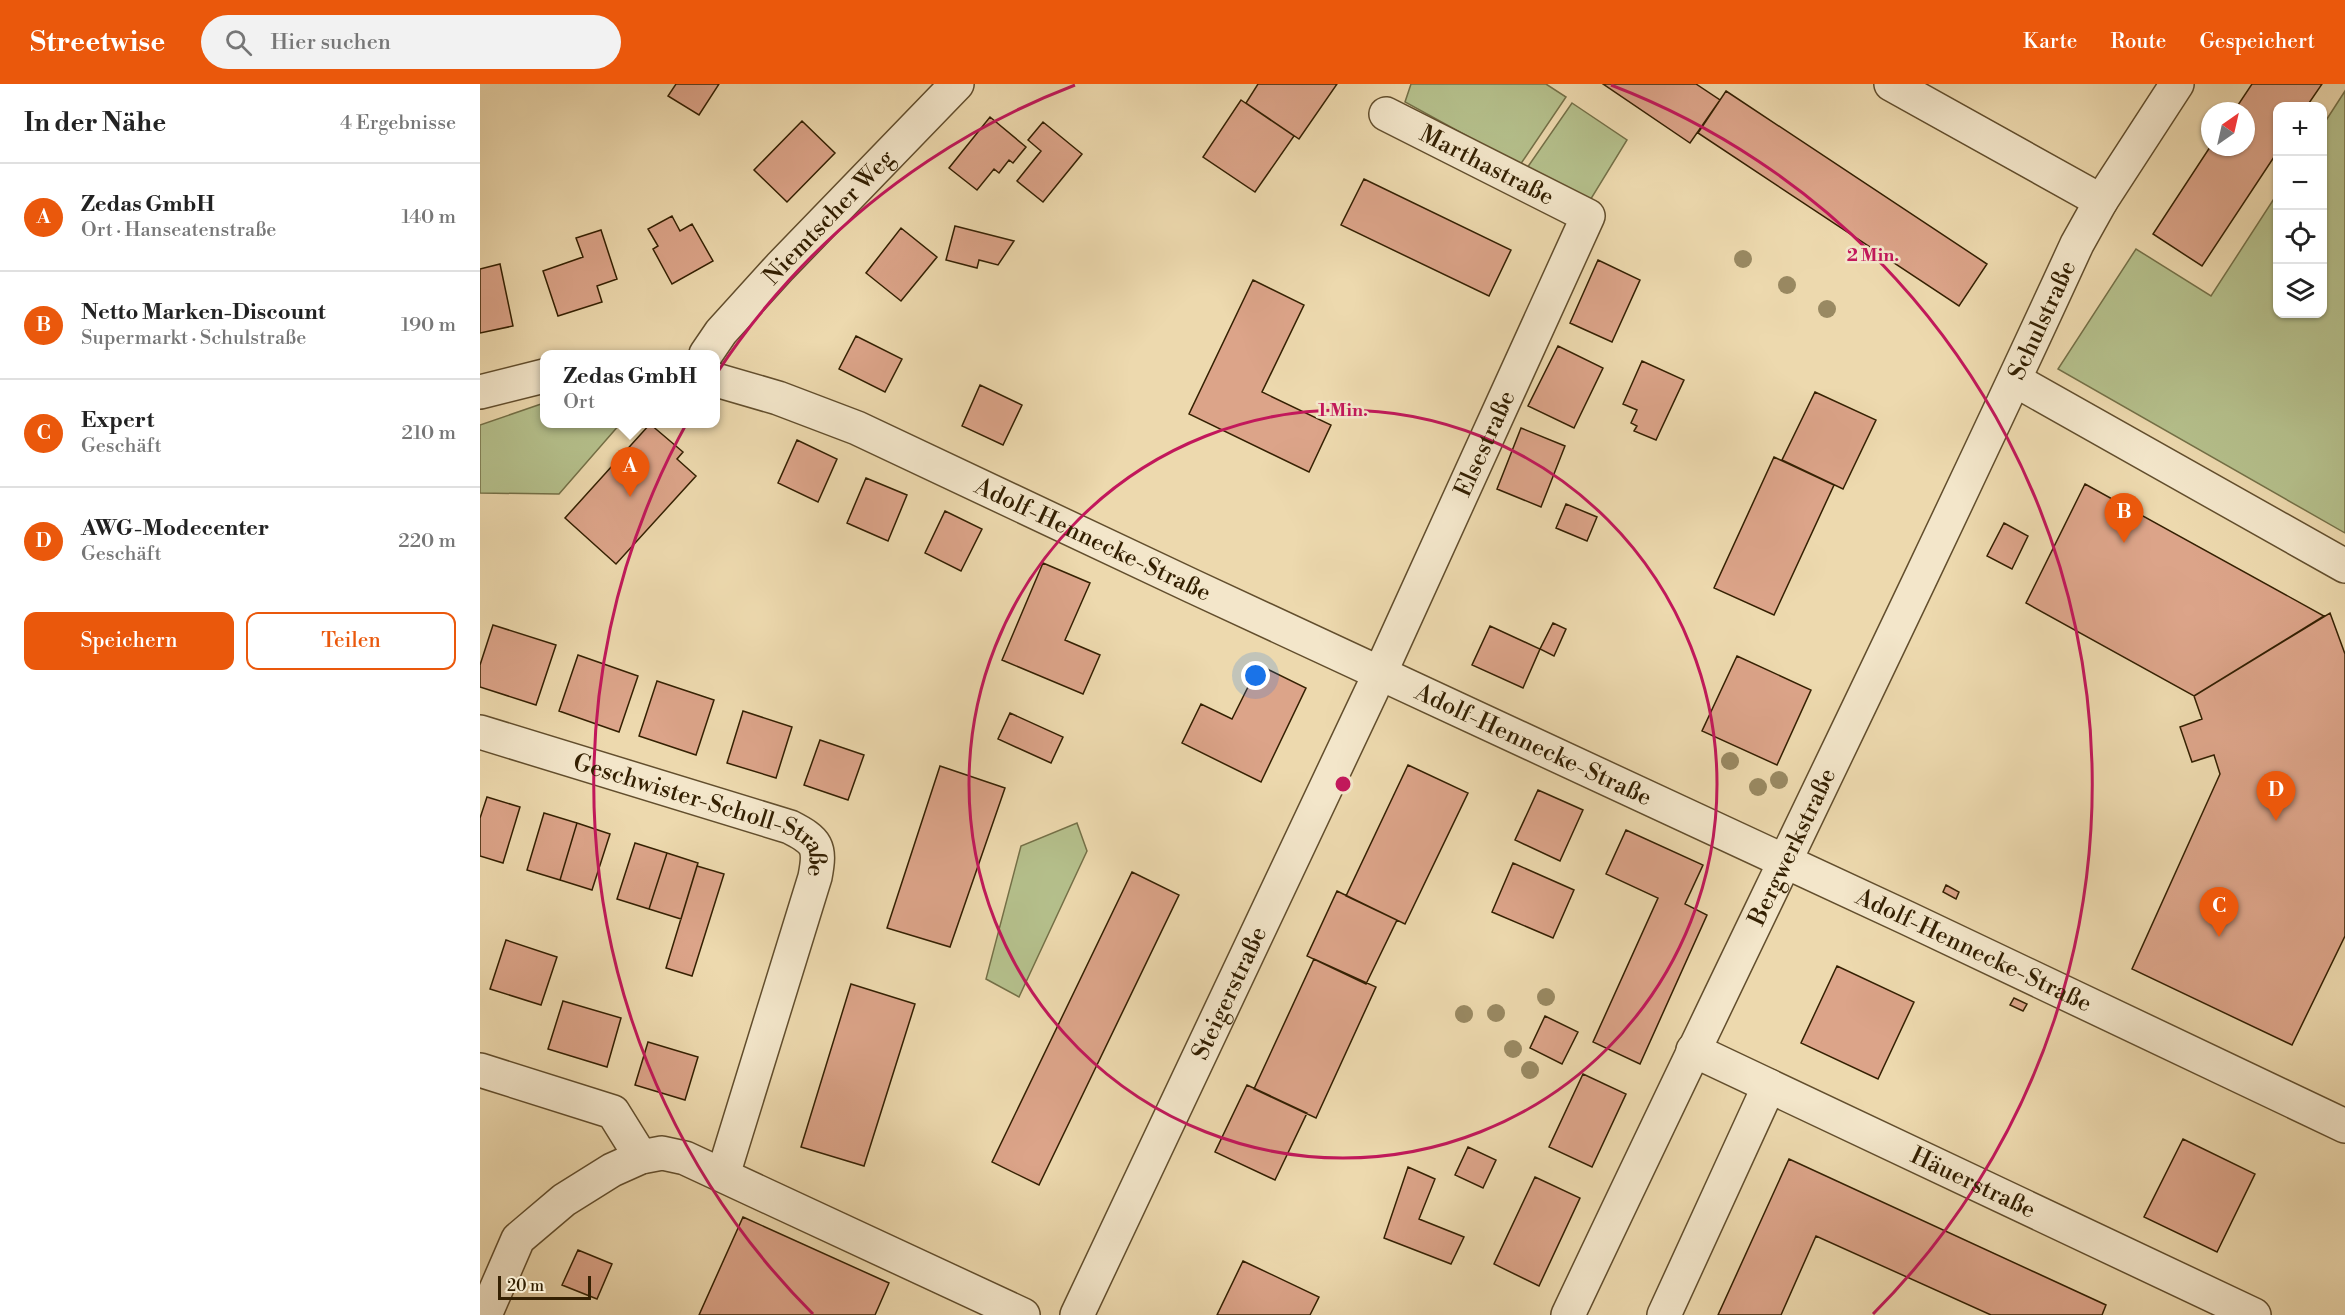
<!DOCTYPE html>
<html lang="de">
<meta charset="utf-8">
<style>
:root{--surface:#fff;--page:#f2f2f2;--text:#222;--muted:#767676;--line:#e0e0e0;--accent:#ea580c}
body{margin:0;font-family:"Libre Bodoni",serif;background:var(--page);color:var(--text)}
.controls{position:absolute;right:18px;top:18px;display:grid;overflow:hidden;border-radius:12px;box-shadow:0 2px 4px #0004}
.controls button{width:54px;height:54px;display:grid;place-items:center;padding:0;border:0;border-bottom:2px solid var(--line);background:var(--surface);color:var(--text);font:30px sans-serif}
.compass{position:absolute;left:1721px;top:18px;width:54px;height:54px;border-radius:50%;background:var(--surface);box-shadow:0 2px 4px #0004;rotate:34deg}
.scale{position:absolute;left:18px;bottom:15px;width:93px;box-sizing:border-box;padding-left:6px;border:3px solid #342002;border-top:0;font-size:16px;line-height:21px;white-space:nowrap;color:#342002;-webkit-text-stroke:4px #f3e6ca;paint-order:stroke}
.you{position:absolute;left:776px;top:592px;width:21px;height:21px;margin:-15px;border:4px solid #fff;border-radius:50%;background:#1a73e8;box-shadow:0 0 0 9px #1a73e833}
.badge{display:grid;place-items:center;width:39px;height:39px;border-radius:50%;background:var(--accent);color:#fff;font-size:20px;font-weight:700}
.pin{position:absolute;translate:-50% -50px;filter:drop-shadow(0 2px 3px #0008)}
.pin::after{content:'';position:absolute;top:32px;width:21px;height:18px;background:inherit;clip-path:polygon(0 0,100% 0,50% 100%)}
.popup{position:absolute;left:60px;top:266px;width:180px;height:78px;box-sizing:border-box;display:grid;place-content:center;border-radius:12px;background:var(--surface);filter:drop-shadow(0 2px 4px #0005);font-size:20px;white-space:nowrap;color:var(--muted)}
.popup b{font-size:22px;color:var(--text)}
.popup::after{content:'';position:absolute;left:50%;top:100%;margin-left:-12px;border:12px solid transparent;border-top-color:var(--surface)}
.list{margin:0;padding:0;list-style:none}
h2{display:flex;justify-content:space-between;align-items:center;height:78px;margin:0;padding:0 24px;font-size:26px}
h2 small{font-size:20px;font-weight:400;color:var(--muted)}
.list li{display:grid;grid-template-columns:39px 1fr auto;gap:18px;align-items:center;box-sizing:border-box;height:108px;padding:0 24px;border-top:2px solid var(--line)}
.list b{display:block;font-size:22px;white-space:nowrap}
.list p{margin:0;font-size:20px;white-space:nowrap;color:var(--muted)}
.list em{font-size:20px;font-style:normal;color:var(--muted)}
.actions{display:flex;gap:12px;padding:18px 24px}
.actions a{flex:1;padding:14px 0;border:2px solid var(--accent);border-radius:12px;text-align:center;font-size:21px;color:var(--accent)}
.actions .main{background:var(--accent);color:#fff}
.icon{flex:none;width:33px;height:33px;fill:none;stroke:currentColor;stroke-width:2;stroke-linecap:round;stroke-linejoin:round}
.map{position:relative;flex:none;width:1865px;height:1231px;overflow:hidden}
header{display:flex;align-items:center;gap:36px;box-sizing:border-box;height:84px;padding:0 30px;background:var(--accent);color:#fff}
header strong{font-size:28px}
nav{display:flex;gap:33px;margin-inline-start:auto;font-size:21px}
.search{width:420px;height:54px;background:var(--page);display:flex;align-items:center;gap:15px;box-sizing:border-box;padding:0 21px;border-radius:33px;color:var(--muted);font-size:22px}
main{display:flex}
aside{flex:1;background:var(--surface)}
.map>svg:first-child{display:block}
.green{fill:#b5c08c;stroke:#747047;stroke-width:1.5}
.building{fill:#dca489;stroke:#342002;stroke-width:1.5}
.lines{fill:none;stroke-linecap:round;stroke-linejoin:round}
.minor-casing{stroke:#624e2d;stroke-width:36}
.tertiary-casing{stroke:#624e2d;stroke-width:36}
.minor{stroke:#f3e6ca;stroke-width:33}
.tertiary{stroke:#f3e6ca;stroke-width:33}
.tree{fill:#998962}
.ring{fill:none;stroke:#c2185b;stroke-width:3}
.labels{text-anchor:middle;stroke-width:5;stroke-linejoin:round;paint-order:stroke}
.street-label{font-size:24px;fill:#342002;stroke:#f3e6ca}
.centre{fill:#c2185b;stroke:#f3e6ca;stroke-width:3}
.ring-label{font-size:18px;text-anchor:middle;font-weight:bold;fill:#c2185b;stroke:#f3e6ca;stroke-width:5;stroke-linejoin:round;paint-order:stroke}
</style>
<header>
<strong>Streetwise</strong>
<div class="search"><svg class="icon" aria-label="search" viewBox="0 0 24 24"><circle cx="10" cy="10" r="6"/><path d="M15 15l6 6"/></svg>Hier suchen</div>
<nav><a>Karte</a><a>Route</a><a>Gespeichert</a></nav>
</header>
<main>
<aside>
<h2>In der Nähe<small>4 Ergebnisse</small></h2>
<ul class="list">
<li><span class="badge">A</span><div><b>Zedas GmbH</b><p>Ort · Hanseatenstraße</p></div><em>140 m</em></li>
<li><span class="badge">B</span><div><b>Netto Marken-Discount</b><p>Supermarkt · Schulstraße</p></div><em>190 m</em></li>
<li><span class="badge">C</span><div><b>Expert</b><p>Geschäft</p></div><em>210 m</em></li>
<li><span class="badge">D</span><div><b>AWG-Modecenter</b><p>Geschäft</p></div><em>220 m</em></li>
</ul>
<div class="actions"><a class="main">Speichern</a><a>Teilen</a></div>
</aside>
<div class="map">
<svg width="1865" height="1231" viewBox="0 0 1865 1231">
<rect width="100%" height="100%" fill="#edd9ae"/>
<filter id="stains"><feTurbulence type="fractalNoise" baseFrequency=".00333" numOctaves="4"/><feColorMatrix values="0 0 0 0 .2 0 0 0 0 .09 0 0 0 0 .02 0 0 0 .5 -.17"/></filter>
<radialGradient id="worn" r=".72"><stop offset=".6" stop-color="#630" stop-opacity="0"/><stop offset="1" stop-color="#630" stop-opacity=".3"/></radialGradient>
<path class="green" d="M931 0H1066L1086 13 1040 81 925 18Z
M1865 7V449L1578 285 1656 165 1731 212 1797 110 1798 230H1842L1843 41Z
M1092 19 1147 56 1109 118 1047 84Z
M61 320H64V340H140L79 410 0 409V341Z
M597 739 607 767 539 913 506 895 541 762Z"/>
<path class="building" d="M196 0H239L219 31 188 12Z
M778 0H857L819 55 766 19Z
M1123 0H1216L1240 16 1210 59Z
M1772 0H1842L1827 22H1798V67L1722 182 1673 150 1730 63H1766V27H1754Z
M1246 7 1507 180 1479 222 1218 49Z
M761 16 814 52 775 108 723 73Z
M510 33 546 63 533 79 529 76 519 89 514 85 497 106 469 84Z
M322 37 355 69 307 118 274 86Z
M563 38 602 70 563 118 537 97 561 67 548 56Z
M884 95 1031 166 1009 212 861 141Z
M192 132 200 147 212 140 233 177 192 200 173 165 178 162 168 145Z
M475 142 534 157 518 181 499 176 497 184 466 176Z
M421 144 457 173 421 217 386 189Z
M121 146 137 195 117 202 122 218 78 232 63 187 103 173 96 154Z
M1118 176 1160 196 1132 258 1090 239Z
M20 180 33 242 0 249V185Z
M773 196 824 221 782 308 851 341 829 388 709 330Z
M376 252 422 275 405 308 359 285Z
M1078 262 1123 284 1094 344 1048 322Z
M1162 277 1204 296 1176 356 1154 347 1157 342 1151 339 1157 326 1143 320Z
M500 301 542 321 523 361 482 342Z
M1335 308 1396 336 1363 405 1302 376Z
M170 340 203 368 197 375 216 392 136 480 85 434Z
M1041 344 1085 362 1061 423 1017 405Z
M317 356 357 375 338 418 298 399Z
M1294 373 1354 401 1294 531 1234 504Z
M386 394 427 411 408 457 367 439Z
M1605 400 1844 532 1714 612 1546 519Z
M1086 420 1117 433 1107 457 1076 444Z
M465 427 502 445 481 487 445 469Z
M1524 439 1548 452 1532 485 1507 472Z
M563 479 610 499 585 556 620 571 603 610 522 576Z
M1850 529 1865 570V852L1812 961 1652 885 1740 690 1734 671 1712 678 1700 643 1722 635 1714 612Z
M1073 539 1086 545 1074 572 1060 565Z
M13 541 76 561 56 621 0 603V581Z
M1010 542 1060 565 1043 604 992 581Z
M98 571 158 592 139 648 79 627Z
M1257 572 1331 606 1297 681 1222 647Z
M779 581 826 604 781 698 702 659 721 620 752 635Z
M177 597 234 616 216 671 159 652Z
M263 627 312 643 296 694 247 679Z
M530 629 583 653 571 679 518 655Z
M340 656 384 671 368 716 324 701Z
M928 681 988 709 925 840 866 812Z
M460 682 525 704 470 863 407 844Z
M1058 706 1103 726 1080 777 1035 756Z
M7 713 40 723 23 779 0 772V734Z
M64 729 97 739 80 796 47 786Z
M97 739 130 750 112 806 80 796Z
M1146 746 1223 781 1205 820 1227 831 1160 980 1113 958 1178 814 1126 790Z
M155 759 187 769 169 825 137 815Z
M187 769 218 779 201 835 169 825Z
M1033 779 1094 806 1073 854 1012 828Z
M217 782 244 790 212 892 186 884Z
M652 788 699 811 559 1101 512 1078Z
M1466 801 1479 808 1476 815 1463 808Z
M857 807 917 836 886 900 827 872Z
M26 856 77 873 61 921 10 905Z
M834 875 896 903 836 1034 774 1005Z
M1357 882 1434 918 1398 995 1321 959Z
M371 900 435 920 384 1082 321 1063Z
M1534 914 1547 920 1543 927 1530 921Z
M83 917 141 934 127 983 68 965Z
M1065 932 1098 948 1082 980 1050 964Z
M168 958 218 973 205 1016 155 1001Z
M1103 990 1146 1010 1112 1083 1069 1063Z
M767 1001 827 1029 795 1096 735 1068Z
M1703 1055 1775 1090 1737 1168 1664 1133Z
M988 1063 1016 1076 1003 1104 975 1091Z
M1309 1075 1626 1221 1622 1231H1511L1336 1152 1301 1231H1238Z
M928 1083 955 1095 939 1135 984 1153 971 1180 904 1154Z
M1055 1093 1100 1114 1059 1202 1014 1180Z
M263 1133 409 1199 395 1231H219Z
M98 1166 132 1180 117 1215 82 1201Z
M763 1177 839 1213 830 1231H737Z"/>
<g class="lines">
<defs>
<g id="minor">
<path d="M1411 0 1621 117"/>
<path id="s1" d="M226 270 241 248 300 183 477 0"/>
<path d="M1535 296 1865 482"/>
<path id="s2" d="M0 648 310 743C337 757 341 762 335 793L243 1091"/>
<path id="s3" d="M1213 966 1774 1231"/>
<path d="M0 986 133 1028 161 1073"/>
<path d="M5 1231 38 1155 84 1116 132 1086 161 1073 182 1069 205 1074 543 1231"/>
<path id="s4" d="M597 1231 901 587 1108 132 906 30"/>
<path id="s5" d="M1088 1231C1257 873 1432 519 1597 160L1621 117 1697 0"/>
<path d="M1184 1231 1289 1002"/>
</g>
<g id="tertiary">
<path id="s6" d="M236 296 298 314 377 344 712 502 1427 834 1865 1042"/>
<path d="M0 308 64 292"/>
</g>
</defs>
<use href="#minor" class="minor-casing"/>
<use href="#tertiary" class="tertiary-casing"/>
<use href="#minor" class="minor"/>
<use href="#tertiary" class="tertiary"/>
</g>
<g class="tree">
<circle cx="1263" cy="175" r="9"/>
<circle cx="1307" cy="201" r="9"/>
<circle cx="1347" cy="225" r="9"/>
<circle cx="1250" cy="677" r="9"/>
<circle cx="1299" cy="696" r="9"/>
<circle cx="1278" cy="703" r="9"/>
<circle cx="1066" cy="913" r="9"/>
<circle cx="1016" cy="929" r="9"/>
<circle cx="984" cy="930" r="9"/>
<circle cx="1033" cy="965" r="9"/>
<circle cx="1050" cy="986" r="9"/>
</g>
<g class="ring">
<circle cx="863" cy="700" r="374"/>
<path d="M333 1230A749 749 0 0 1 595 1M1131 1A749 749 0 0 1 1393 1230"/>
</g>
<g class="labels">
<g class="street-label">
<text transform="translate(1007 81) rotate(27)" y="8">Marthastraße</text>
<text dy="8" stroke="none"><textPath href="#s1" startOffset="184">Niemtscher Weg</textPath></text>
<text dy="8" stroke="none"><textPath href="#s5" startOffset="1102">Schulstraße</textPath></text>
<text dy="8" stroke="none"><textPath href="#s4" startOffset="962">Elsestraße</textPath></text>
<text dy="8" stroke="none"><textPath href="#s6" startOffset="410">Adolf-Hennecke-Straße</textPath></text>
<text dy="8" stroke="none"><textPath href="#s6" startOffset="896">Adolf-Hennecke-Straße</textPath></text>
<text dy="8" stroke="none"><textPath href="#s2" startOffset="243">Geschwister-Scholl-Straße</textPath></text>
<text dy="8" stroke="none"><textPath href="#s5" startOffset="519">Bergwerkstraße</textPath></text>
<text dy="8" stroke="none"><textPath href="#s6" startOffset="1382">Adolf-Hennecke-Straße</textPath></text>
<text dy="8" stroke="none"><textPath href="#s4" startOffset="356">Steigerstraße</textPath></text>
<text dy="8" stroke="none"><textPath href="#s3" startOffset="310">Häuerstraße</textPath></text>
</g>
</g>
<circle cx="863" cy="700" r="9" class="centre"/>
<g class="ring-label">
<text x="1393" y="177">2 Min.</text>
<text x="863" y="332">1 Min.</text>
</g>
<rect width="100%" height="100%" filter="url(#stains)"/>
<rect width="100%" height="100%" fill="url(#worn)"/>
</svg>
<div class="controls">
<button>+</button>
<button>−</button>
<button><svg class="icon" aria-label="locate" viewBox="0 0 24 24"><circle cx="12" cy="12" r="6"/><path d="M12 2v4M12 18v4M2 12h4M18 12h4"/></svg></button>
<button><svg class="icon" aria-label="layers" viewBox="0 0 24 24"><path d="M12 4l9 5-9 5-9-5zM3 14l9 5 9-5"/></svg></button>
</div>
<svg class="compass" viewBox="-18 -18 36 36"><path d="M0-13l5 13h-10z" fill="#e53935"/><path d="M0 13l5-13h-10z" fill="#767676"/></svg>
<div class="scale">20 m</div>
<div class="you"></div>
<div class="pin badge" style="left:150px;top:413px">A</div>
<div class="popup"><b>Zedas GmbH</b>Ort</div>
<div class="pin badge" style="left:1644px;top:459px">B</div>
<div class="pin badge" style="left:1739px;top:853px">C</div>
<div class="pin badge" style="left:1796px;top:737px">D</div>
</div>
</main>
